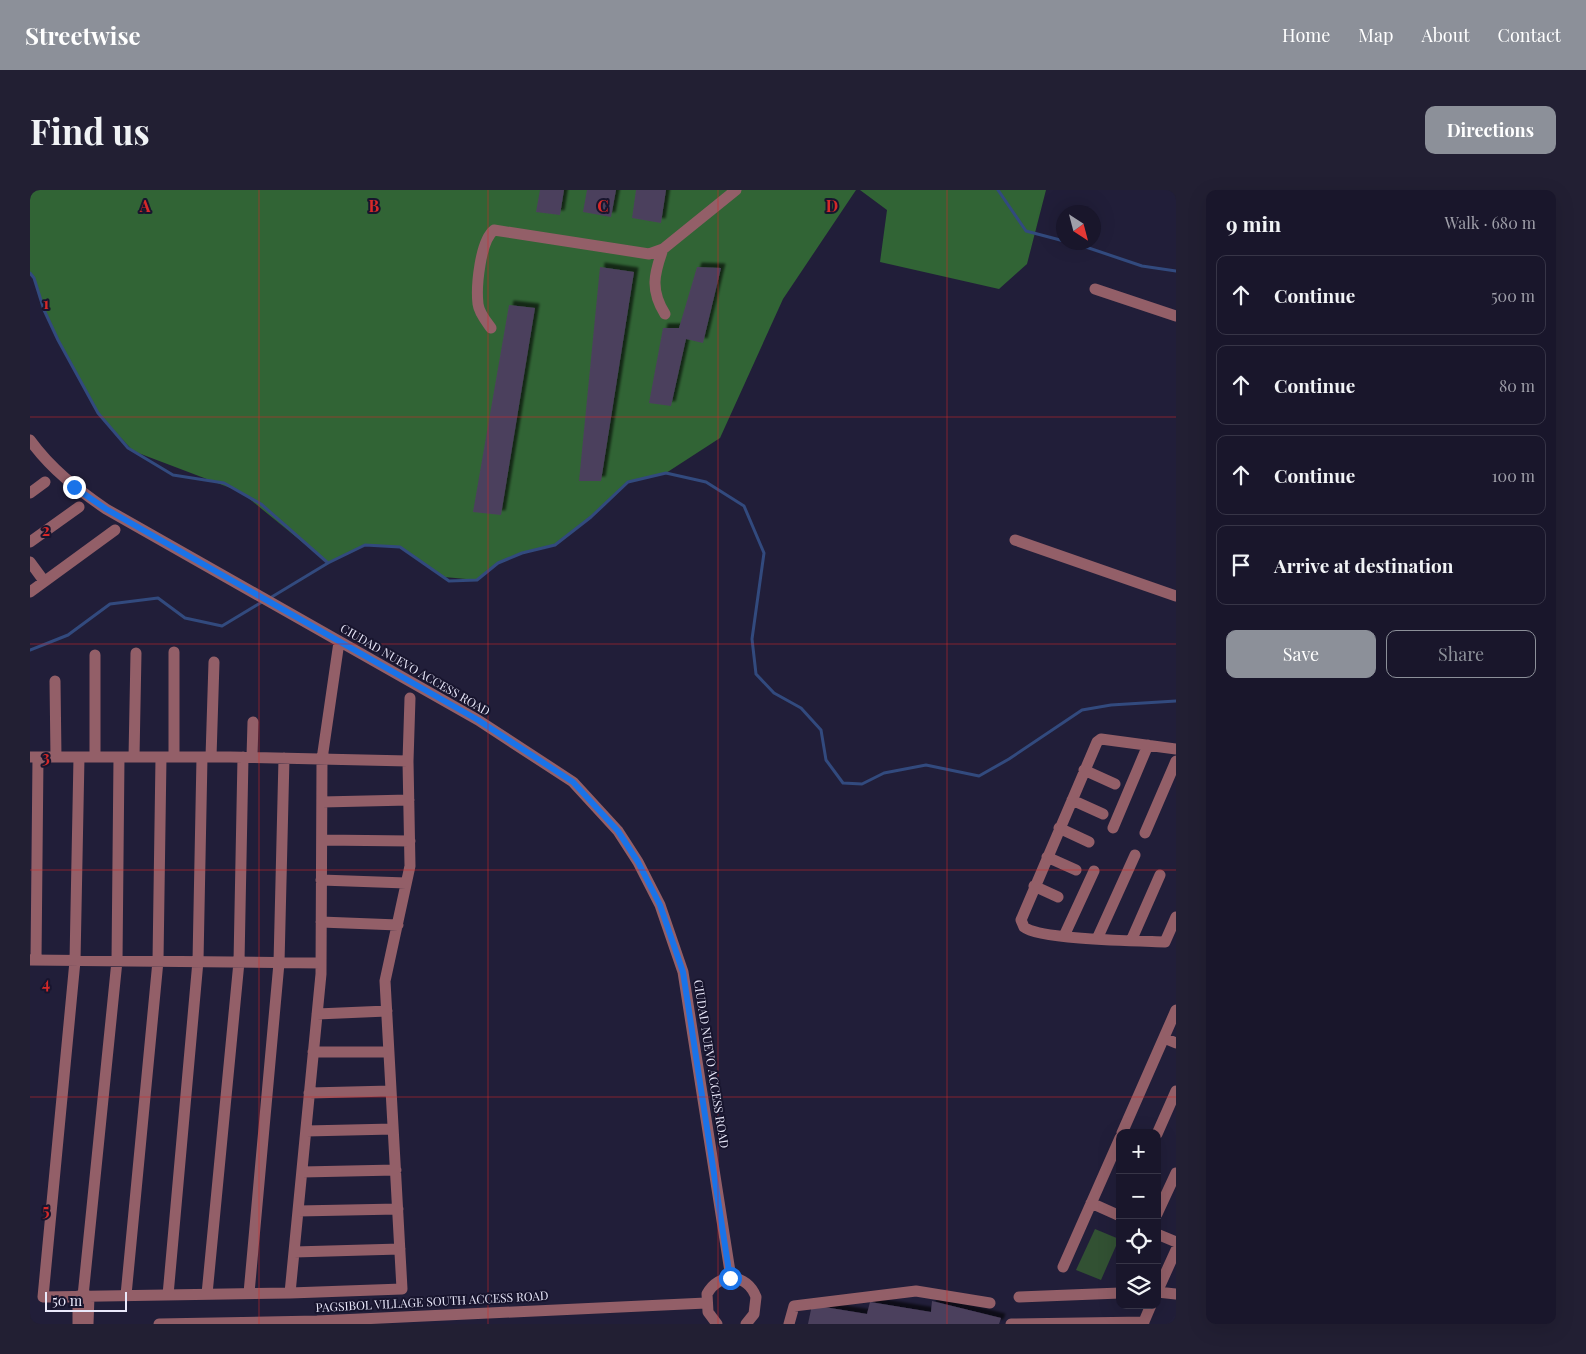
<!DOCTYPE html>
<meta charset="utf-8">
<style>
:root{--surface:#19162b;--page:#221f33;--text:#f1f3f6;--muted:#9f9fa9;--line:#373547;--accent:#8c9099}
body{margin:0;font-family:"Playfair Display",serif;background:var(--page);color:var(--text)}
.controls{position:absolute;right:15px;bottom:15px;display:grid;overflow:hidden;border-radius:10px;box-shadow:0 5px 20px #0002}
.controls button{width:45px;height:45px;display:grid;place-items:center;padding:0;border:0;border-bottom:1px solid var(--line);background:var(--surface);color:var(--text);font:25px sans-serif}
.compass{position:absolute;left:1026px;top:15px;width:45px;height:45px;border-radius:50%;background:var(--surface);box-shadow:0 5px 20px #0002;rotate:144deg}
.scale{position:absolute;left:15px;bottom:12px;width:82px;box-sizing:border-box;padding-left:5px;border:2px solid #eae9fb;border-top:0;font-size:14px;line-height:18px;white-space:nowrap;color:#eae9fb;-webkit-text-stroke:4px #18152e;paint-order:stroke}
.stop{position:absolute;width:15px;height:15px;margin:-11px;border:4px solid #1a73e8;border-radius:50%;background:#fff}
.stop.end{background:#1a73e8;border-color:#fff;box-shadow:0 1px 5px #0008}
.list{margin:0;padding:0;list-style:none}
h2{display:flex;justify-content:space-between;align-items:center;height:65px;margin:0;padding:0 20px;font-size:21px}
h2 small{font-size:16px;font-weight:400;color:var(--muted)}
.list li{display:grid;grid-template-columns:32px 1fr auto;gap:15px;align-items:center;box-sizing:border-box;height:80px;margin:0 10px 10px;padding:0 10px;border:1px solid var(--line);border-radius:10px}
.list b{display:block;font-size:19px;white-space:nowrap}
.list em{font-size:16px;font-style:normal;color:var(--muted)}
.actions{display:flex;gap:10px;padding:15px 20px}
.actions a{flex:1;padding:11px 0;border:1px solid var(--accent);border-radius:10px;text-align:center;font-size:18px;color:var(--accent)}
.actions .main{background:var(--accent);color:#fff}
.icon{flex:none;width:28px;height:28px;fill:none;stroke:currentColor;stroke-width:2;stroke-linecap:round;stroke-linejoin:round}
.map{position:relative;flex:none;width:1146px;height:1134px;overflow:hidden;border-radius:10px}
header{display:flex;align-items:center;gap:30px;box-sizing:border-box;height:70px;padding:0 25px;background:var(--accent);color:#fff}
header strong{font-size:24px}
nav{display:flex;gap:28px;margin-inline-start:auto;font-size:18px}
.intro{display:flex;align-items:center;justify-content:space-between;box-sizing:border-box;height:120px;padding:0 30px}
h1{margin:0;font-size:35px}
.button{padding:12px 22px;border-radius:10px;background:var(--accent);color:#fff;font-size:18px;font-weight:700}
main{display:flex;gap:30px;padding:0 30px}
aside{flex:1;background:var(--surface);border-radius:10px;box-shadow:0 5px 20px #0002}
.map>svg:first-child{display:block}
.green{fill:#325133}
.forest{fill:#316435}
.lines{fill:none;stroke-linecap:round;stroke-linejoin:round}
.stream{stroke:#324a7e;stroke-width:3}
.building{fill:#4c415d;filter:url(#shadow)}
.minor{stroke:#935f68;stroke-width:11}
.route{stroke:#1a73e8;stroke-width:6}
.grid{fill:none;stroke:#d62828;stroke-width:1;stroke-opacity:0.55}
.labels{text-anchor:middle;stroke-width:4;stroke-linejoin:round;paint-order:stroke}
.street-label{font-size:12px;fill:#eae9fb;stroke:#18152e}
.grid-label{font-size:16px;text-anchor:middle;font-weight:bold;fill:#d62828;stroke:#18152e;stroke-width:4;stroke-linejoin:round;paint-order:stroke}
</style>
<header>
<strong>Streetwise</strong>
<nav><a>Home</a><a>Map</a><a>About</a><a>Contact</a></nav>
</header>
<div class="intro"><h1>Find us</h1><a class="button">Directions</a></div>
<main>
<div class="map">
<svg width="1146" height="1134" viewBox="0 0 1146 1134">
<defs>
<filter id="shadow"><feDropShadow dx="4.5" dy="-4.5" stdDeviation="1" flood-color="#0009"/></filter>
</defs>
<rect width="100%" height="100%" fill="#211e39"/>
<path class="green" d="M1065 1039 1089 1049 1071 1090 1046 1080Z"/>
<path class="forest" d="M0 0H826L753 109 690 248 636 283 598 292 562 326 522 356 491 363 468 373 447 390 414 387 369 357 335 355 298 373 211 302 103 261 68 223 28 150 13 117 4 88 0 84Z
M830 0H1016L997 74 969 99 850 72 857 20Z"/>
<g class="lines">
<path class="stream" d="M968 0 996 41 1034 51
M1041 52 1112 76 1146 81
M0 83 4 88 14 120 28 150 68 223 98 258 143 285 194 293 231 314 298 373
M240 408 298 373 335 355 370 357 419 391 447 390 468 373 492 363 525 355 561 327 598 292 636 283 676 292 714 316 734 363 722 449 726 484 744 503 771 518 791 540 796 570 813 593 832 594 854 583 896 575 949 586 979 569 1052 520 1081 515 1146 511
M0 460 38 445 80 414 128 408 155 428 192 436 232 412"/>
</g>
<path class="building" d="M510 0H534L530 25 506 22Z
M557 0H586L581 27 553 22Z
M606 0H636L631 33 602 28Z
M570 77 604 82 571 291H549Z
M667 77 691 78 673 153 656 149 641 216 619 213 633 138H649Z
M479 115 505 118 471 325 443 322Z
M902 1111 971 1128 969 1134H778L782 1115 837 1124 840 1112 901 1122Z"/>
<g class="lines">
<path class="minor" d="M633 59C624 84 620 100 635 124
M1065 99 1146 126
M461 138C456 131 449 123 448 114 446 97 450 51 464 40L619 64 633 59 706 0
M0 250C21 279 47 299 76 319L448 530 543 592 588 641 608 672 630 715 653 782 701 1088
M0 303 15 292
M985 350 1146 406
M0 352 49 317
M0 372 14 391
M0 402 85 340
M25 491 26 567
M1146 559 1071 549 1067 552 991 730 994 737C1010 750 1110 751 1135 752L1146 727
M0 567H200L378 571 380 676 355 791 372 1099 260 1103
M49 567 45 771 13 1107 260 1103 291 784 292 569 309 452
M65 567V465
M104 567 106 463
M144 567V462
M181 567 184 472
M222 567 223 532
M378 571 380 508
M1054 580 1085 594
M1042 610 1073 624
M292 612 379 610
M1029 638 1059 652
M1083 638 1118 555
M1115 643 1146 571
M292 650 380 651
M1017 667 1046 680
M291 690 376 693
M1004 696 1028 707
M291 732 368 735
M1034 746 1064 681
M1067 749 1105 665
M1101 751 1130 685
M0 770 291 773
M6 770 8 567
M287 824 357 821
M1134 848 1146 853
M283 862H359
M279 903 361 901
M276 941 363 939
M1092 943 1146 820
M1127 944 1146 901
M272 982 366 980
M1061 1013 1090 1026
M268 1021 368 1019
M1127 1024 1146 983
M1127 1044 1146 1052
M264 1062 370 1059
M1033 1077 1090 948
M1127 1102 1146 1060
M1127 1102 1146 1104
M219 1103 249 773 254 568
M177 1104 209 772 213 567
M96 1105 128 771 131 567
M138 1105 168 771 172 567
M53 1106 87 771 89 567
M989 1107 1090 1103
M48 1134V1106
M58 1134 59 1106
M129 1134 287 1131 676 1113
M687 1134 678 1122 677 1104C689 1082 717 1083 726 1107L724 1124 716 1134
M759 1134 764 1116 886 1101 960 1113
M981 1134 1114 1132
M1113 1134 1121 1115"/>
</g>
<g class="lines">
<path class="route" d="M44 297 76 319 448 530 543 592 588 641 608 672 630 715 653 782 700 1088"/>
</g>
<path class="grid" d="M229 0V1134M458 0V1134M688 0V1134M917 0V1134M0 227H1146M0 454H1146M0 680H1146M0 907H1146"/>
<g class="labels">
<g class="street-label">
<text transform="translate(385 480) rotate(30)" y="4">CIUDAD NUEVO ACCESS ROAD</text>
<text transform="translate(681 874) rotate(81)" y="4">CIUDAD NUEVO ACCESS ROAD</text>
<text transform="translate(402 1112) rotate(-3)" y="4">PAGSIBOL VILLAGE SOUTH ACCESS ROAD</text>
</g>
</g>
<g class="grid-label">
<text x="115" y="22">A</text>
<text x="344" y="22">B</text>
<text x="573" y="22">C</text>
<text x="802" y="22">D</text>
<text x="16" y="119">1</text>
<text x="16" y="346">2</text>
<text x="16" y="573">3</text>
<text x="16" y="799">4</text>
<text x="16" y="1026">5</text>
</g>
</svg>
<div class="controls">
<button>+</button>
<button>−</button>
<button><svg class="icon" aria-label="locate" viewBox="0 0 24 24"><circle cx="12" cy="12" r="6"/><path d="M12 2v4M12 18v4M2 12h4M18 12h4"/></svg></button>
<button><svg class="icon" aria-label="layers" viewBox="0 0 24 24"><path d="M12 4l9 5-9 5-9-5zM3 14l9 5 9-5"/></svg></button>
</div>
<svg class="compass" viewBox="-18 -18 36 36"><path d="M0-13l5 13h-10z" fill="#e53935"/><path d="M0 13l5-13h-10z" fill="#9f9fa9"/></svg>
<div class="scale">50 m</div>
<div class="stop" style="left:700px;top:1088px"></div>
<div class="stop end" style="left:44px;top:297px"></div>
</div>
<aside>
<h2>9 min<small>Walk · 680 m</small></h2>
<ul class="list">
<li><svg class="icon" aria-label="ahead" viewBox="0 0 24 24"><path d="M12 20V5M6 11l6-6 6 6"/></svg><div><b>Continue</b></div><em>500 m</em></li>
<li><svg class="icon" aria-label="ahead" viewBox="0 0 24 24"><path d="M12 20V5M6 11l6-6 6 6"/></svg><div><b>Continue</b></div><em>80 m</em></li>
<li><svg class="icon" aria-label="ahead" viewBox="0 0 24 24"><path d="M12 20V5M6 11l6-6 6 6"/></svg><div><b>Continue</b></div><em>100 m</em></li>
<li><svg class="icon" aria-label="arrive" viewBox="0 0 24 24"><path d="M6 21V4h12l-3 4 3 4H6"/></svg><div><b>Arrive at destination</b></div></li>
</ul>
<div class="actions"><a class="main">Save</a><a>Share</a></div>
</aside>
</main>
